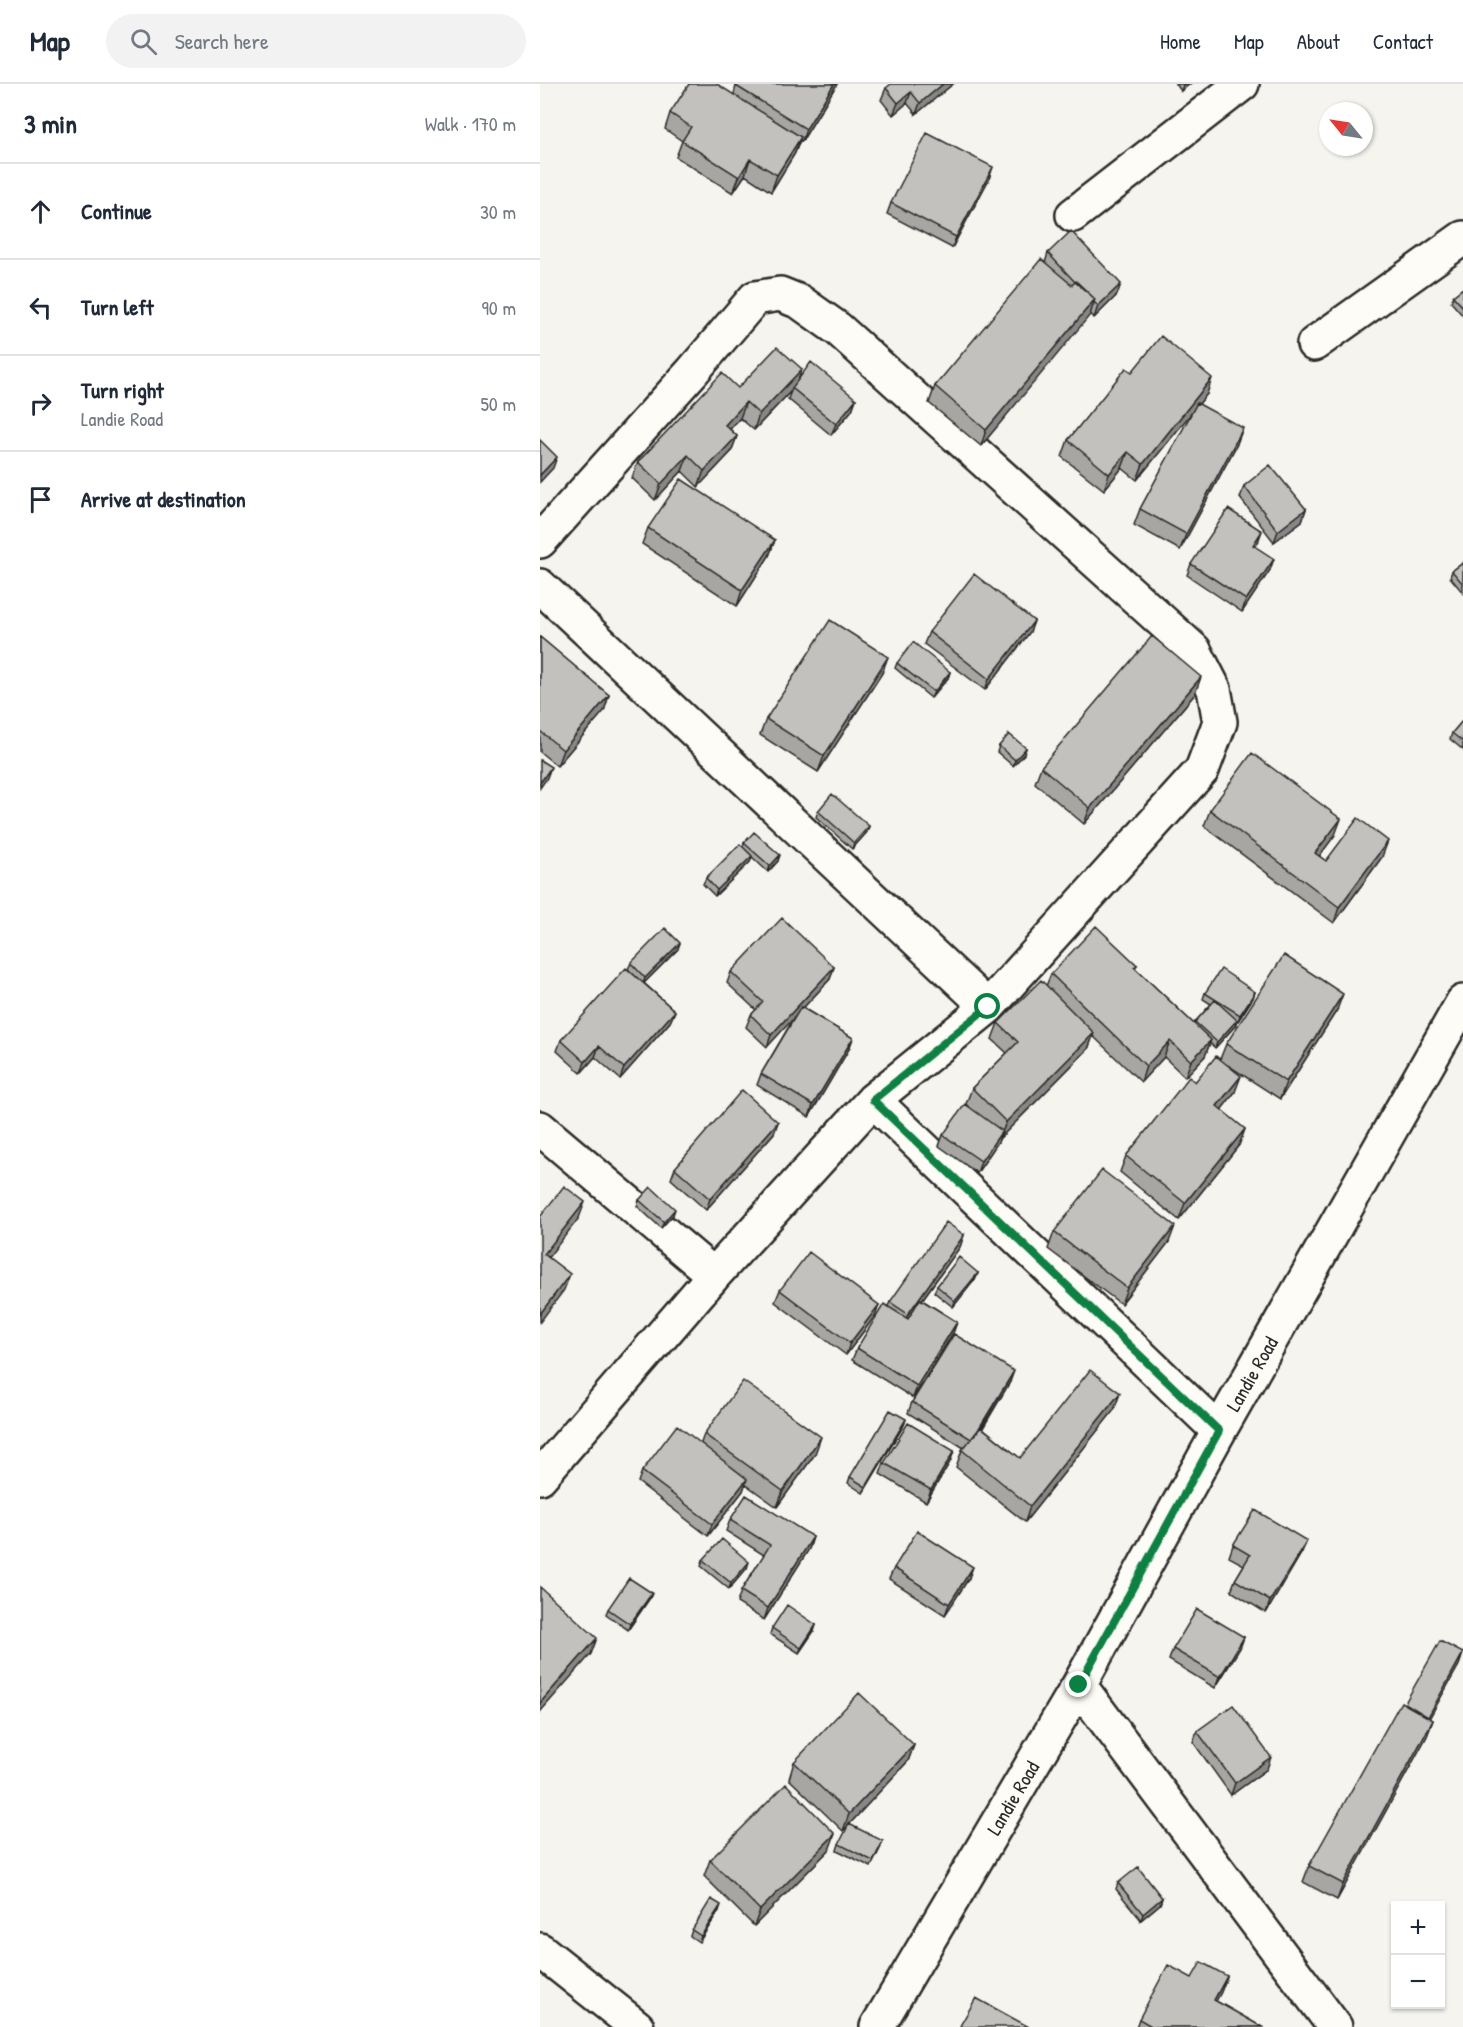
<!DOCTYPE html>
<meta charset="utf-8">
<style>
:root{--surface:#fff;--page:#f2f2f3;--text:#1f2937;--muted:#747a83;--line:#e0e1e3}
body{margin:0;font-family:"Patrick Hand",sans-serif;background:var(--page);color:var(--text)}
.controls{position:absolute;right:18px;bottom:18px;display:grid;overflow:hidden;border-radius:0px;box-shadow:0 2px 4px #0004}
.controls button{width:54px;height:54px;display:grid;place-items:center;padding:0;border:0;border-bottom:2px solid var(--line);background:var(--surface);color:var(--text);font:30px sans-serif}
.compass{position:absolute;left:779px;top:18px;width:54px;height:54px;border-radius:50%;background:var(--surface);box-shadow:0 2px 4px #0004;rotate:300deg}
.stop{position:absolute;width:18px;height:18px;margin:-14px;border:4px solid #0b8043;border-radius:50%;background:#fff}
.stop.end{background:#0b8043;border-color:#fff;box-shadow:0 2px 6px #0008}
.list{margin:0;padding:0;list-style:none}
h2{display:flex;justify-content:space-between;align-items:center;height:78px;margin:0;padding:0 24px;font-size:26px}
h2 small{font-size:20px;font-weight:400;color:var(--muted)}
.list li{display:grid;grid-template-columns:39px 1fr auto;gap:18px;align-items:center;box-sizing:border-box;height:96px;padding:0 24px;border-top:2px solid var(--line)}
.list b{display:block;font-size:22px;white-space:nowrap}
.list p{margin:0;font-size:20px;white-space:nowrap;color:var(--muted)}
.list em{font-size:20px;font-style:normal;color:var(--muted)}
.icon{flex:none;width:33px;height:33px;fill:none;stroke:currentColor;stroke-width:2;stroke-linecap:round;stroke-linejoin:round}
.map{position:relative;flex:none;width:923px;height:1943px;overflow:hidden}
header{display:flex;align-items:center;gap:36px;box-sizing:border-box;height:84px;padding:0 30px;background:var(--surface);border-bottom:2px solid var(--line)}
header strong{font-size:28px}
nav{display:flex;gap:33px;margin-inline-start:auto;font-size:21px}
.search{width:420px;height:54px;background:var(--page);display:flex;align-items:center;gap:15px;box-sizing:border-box;padding:0 21px;border-radius:33px;color:var(--muted);font-size:22px}
main{display:flex}
aside{flex:1;background:var(--surface)}
.map>svg:first-child{display:block}
.lines{fill:none;stroke-linecap:round;stroke-linejoin:round}
.street-casing{stroke:#2b2b2b;stroke-width:38}
.street{stroke:#fdfcf7;stroke-width:33}
.wall{fill:#a7a6a3;stroke:#2b2b2b;stroke-width:1.5}
.shaded-wall{fill:#888785;stroke:#2b2b2b;stroke-width:1.5}
.building{fill:#c2c1be;stroke:#2b2b2b;stroke-width:1.5}
.route{stroke:#0b8043;stroke-width:8}
.labels{text-anchor:middle;stroke-width:4.5;stroke-linejoin:round;paint-order:stroke}
.street-label{font-size:20px;fill:#2b2b2b;stroke:#fdfcf7}
</style>
<header>
<strong>Map</strong>
<div class="search"><svg class="icon" aria-label="search" viewBox="0 0 24 24"><circle cx="10" cy="10" r="6"/><path d="M15 15l6 6"/></svg>Search here</div>
<nav><a>Home</a><a>Map</a><a>About</a><a>Contact</a></nav>
</header>
<main>
<aside>
<h2>3 min<small>Walk · 170 m</small></h2>
<ul class="list">
<li><svg class="icon" aria-label="ahead" viewBox="0 0 24 24"><path d="M12 20V5M6 11l6-6 6 6"/></svg><div><b>Continue</b></div><em>30 m</em></li>
<li><svg class="icon" aria-label="left" viewBox="0 0 24 24"><path d="M17 20v-9H6M10 6l-5 5 5 5"/></svg><div><b>Turn left</b></div><em>90 m</em></li>
<li><svg class="icon" aria-label="right" viewBox="0 0 24 24"><path d="M7 20v-9h11M14 6l5 5-5 5"/></svg><div><b>Turn right</b><p>Landie Road</p></div><em>50 m</em></li>
<li><svg class="icon" aria-label="arrive" viewBox="0 0 24 24"><path d="M6 21V4h12l-3 4 3 4H6"/></svg><div><b>Arrive at destination</b></div></li>
</ul>
</aside>
<div class="map">
<svg width="923" height="1943" viewBox="0 0 923 1943">
<rect width="100%" height="100%" fill="#f5f4ef"/>
<filter id="ink" filterUnits="userSpaceOnUse"><feTurbulence type="fractalNoise" baseFrequency=".0167" numOctaves="2"/><feDisplacementMap in="SourceGraphic" scale="12" xChannelSelector="R" yChannelSelector="G"/><feConvolveMatrix kernelMatrix="1 2 1 2 8 2 1 2 1" color-interpolation-filters="sRGB"/></filter>
<g filter="url(#ink)">
<g class="lines">
<defs>
<path id="street" d="M533 131 702 0
M774 260 923 154
M0 457 152 288 215 214 240 210 260 218 298 245 654 566 674 605 680 638 662 686 448 923 333 1016 174 1191 0 1393
M0 502 448 923
M333 1016 679 1347
M0 1044 174 1191
M539 1601 795 1943
M0 1866 97 1943
M337 1943 539 1601 679 1347 923 918"/>
</defs>
<use href="#street" class="street-casing"/>
<use href="#street" class="street"/>
</g>
<path class="wall" d="M297 0 262 57 260 56 255 69 231 108 205 91 193 109 136 73 142 57 125 45 130 29 194 10 196 2Z
M413 0 376 30 367 19 353 31 341 16 346 4Z
M636 0H650L641 7Z
M449 95 412 164 347 130 351 119Z
M508 169 577 211 554 234 550 229 441 362 389 319 395 302 505 179Z
M923 204V232L911 218 913 212Z
M262 285 258 296 316 315 312 326 291 351 248 315 251 307 214 346 200 334 190 345 197 352 191 368 158 403 142 387 115 416 92 394 98 378 198 304Z
M592 288 667 310 659 320 697 360 640 466 594 441 600 425 653 327 597 396 582 384 564 406 522 373 528 356Z
M704 402 766 425 762 437 734 458 700 414Z
M108 444 235 456 229 472 197 522 102 460Z
M718 458 715 462 730 486 702 528 647 491 651 480Z
M923 479V509L910 493 912 487Z
M494 537 490 548 445 606 384 560 389 548Z
M0 553 69 611 64 627 17 682 0 668Z
M357 579 410 588 408 594 391 614 355 584Z
M342 589 278 688 220 651 226 635Z
M655 610 544 740 495 699 501 683Z
M923 636V666L910 655 912 649Z
M459 662 486 664 484 670 473 682 457 668Z
M670 726 795 751 779 772 786 777 842 773 794 839 664 742Z
M278 727 329 742 327 748 312 765 276 733Z
M204 759 238 777 228 788 212 773 210 778 175 812 163 800 166 794 203 762Z
M138 865 104 899 135 927 130 938 80 995 55 973 41 989 17 967 21 956 98 895 88 885 91 879Z
M597 881 595 884 654 940 655 938 671 920 663 915 665 909 715 908 713 914 698 937 697 936 695 942 675 964 670 959 665 972 645 993 624 973 601 998 553 952 548 965 460 1054 458 1058 437 1089 399 1062 403 1051 428 1023 426 1020 432 1004 467 969 452 955 458 939 506 902 511 890Z
M294 883 290 895 263 924 313 954 309 965 269 1033 217 1001 221 990 255 932 227 963 206 943 211 931 216 926 187 899 191 888Z
M797 926 740 1015 689 982 695 1008 681 1026 705 1045 699 1061 639 1136 580 1088 586 1072 655 998 680 975 686 960Z
M238 1038 234 1049 166 1126 131 1095 135 1084Z
M99 1116 133 1131 121 1144 97 1122Z
M514 1148 629 1158 581 1220 508 1165Z
M424 1151 420 1163 382 1216 417 1238 413 1249 373 1314 312 1276 317 1264 348 1222 350 1218Z
M438 1189 436 1194 413 1223 394 1208 397 1202Z
M240 1206 339 1221 335 1232 306 1271 235 1218Z
M470 1298 443 1344 480 1374 580 1309 574 1326 485 1438 416 1383 422 1366 424 1364 368 1329 372 1318Z
M366 1335 364 1341 323 1409 308 1399 310 1393Z
M164 1350 275 1370 237 1423 205 1400 203 1407 168 1452 98 1398 102 1387 161 1359Z
M414 1367 410 1378 386 1418 340 1390 344 1379Z
M190 1436 273 1453 269 1465 224 1536 197 1519 201 1507 224 1471 186 1447Z
M693 1461 762 1468 726 1529 691 1507 695 1496 704 1481 689 1473Z
M163 1476 207 1484 189 1505 161 1482Z
M354 1484 429 1494 405 1531 349 1495Z
M112 1509 110 1514 88 1546 66 1530 68 1525Z
M276 1541 274 1547 259 1569 230 1550 232 1544Z
M704 1553 700 1564 675 1604 629 1576 633 1565Z
M923 1569 919 1581 889 1634 893 1636 887 1652 797 1816 763 1798 769 1782 865 1620Z
M657 1647 727 1685 691 1711 653 1658Z
M374 1661 368 1677 303 1747 249 1695 254 1678Z
M299 1760 341 1763 331 1783 297 1766Z
M289 1766 214 1842 164 1792 170 1776Z
M578 1799 622 1814 620 1820 601 1836 576 1805Z
M179 1827 159 1858 150 1852 152 1846Z
M687 1892 681 1908 676 1917 722 1943H596L599 1935 652 1894Z"/>
<path class="shaded-wall" d="M294 0H297L262 57 266 45Z
M403 0H413L376 30 380 19Z
M645 0H650L641 7 643 1Z
M371 8 367 19 353 31 358 19Z
M261 53 255 69 231 108 237 91Z
M210 75 205 91 193 109 199 93Z
M453 83 449 95 412 164 416 153Z
M581 200 577 211 554 234 558 222Z
M555 215 550 231 441 362 446 346Z
M262 285 256 302 252 304 251 307 214 346 219 330Z
M672 294 667 310 597 396 603 380Z
M316 315 312 326 291 351 296 340Z
M206 318 200 334 179 357 185 341Z
M703 344 697 360 640 466 646 450Z
M197 352 191 368 158 403 164 387Z
M588 368 582 384 564 406 569 390Z
M148 371 142 387 115 416 121 400Z
M17 373 13 384 0 398V391Z
M766 425 762 437 734 458 738 447Z
M722 447 718 458 708 472 713 461Z
M235 456 229 472 197 522 202 506Z
M734 475 730 486 702 528 706 516Z
M494 537 490 548 445 606 449 595Z
M348 573 342 589 278 688 284 672Z
M410 588 408 594 391 614 394 608Z
M661 593 655 610 544 740 550 724Z
M69 611 64 627 17 682 23 666Z
M486 664 484 670 473 682 475 676Z
M11 683 7 694 0 704V699Z
M801 735 795 751 769 786 775 769Z
M329 742 327 748 312 765 314 759Z
M848 757 842 773 794 839 799 823Z
M240 771 238 777 228 788 230 782Z
M212 772 210 778 175 812 177 806Z
M140 859 138 865 103 900 105 894Z
M294 883 290 895 227 963 231 951Z
M715 908 713 914 698 937 700 931Z
M803 910 797 926 740 1015 746 998Z
M135 927 130 938 80 995 84 984Z
M697 936 695 942 675 964 677 958Z
M554 949 548 965 460 1054 466 1038Z
M313 954 309 965 269 1033 273 1021Z
M671 956 665 972 645 993 651 977Z
M630 957 624 973 601 998 606 982Z
M59 962 55 973 41 989 45 978Z
M701 992 695 1008 671 1039 677 1022Z
M238 1038 234 1049 166 1126 170 1115Z
M705 1045 699 1061 639 1136 645 1119Z
M462 1047 458 1058 437 1089 441 1077Z
M45 1118 39 1134 0 1184 4 1170Z
M135 1125 133 1131 121 1144 124 1138Z
M635 1142 629 1158 581 1220 587 1204Z
M424 1151 420 1163 363 1242 368 1230Z
M438 1189 436 1194 413 1223 415 1217Z
M30 1190 24 1206 0 1238V1230Z
M339 1221 335 1232 306 1271 310 1259Z
M417 1238 413 1249 373 1314 377 1302Z
M474 1287 470 1298 428 1367 433 1356Z
M580 1309 574 1326 485 1438 490 1422Z
M366 1335 364 1341 323 1409 326 1403Z
M281 1353 275 1370 237 1423 243 1407Z
M414 1367 410 1378 386 1418 391 1406Z
M207 1395 203 1407 168 1452 172 1440Z
M273 1453 269 1465 224 1536 228 1524Z
M767 1457 762 1468 726 1529 730 1517Z
M209 1478 207 1484 189 1505 191 1499Z
M433 1483 429 1494 405 1531 409 1520Z
M112 1509 110 1514 88 1546 90 1540Z
M276 1541 274 1547 259 1569 261 1564Z
M704 1553 700 1564 675 1604 680 1593Z
M57 1554 51 1570 0 1628V1619Z
M923 1569 919 1581 884 1644 888 1633Z
M893 1636 887 1652 797 1816 803 1800Z
M374 1661 368 1677 303 1747 309 1730Z
M731 1673 727 1685 691 1711 695 1699Z
M295 1750 289 1766 214 1842 220 1826Z
M622 1814 620 1820 601 1836 603 1830Z
M181 1821 179 1827 159 1858 161 1852Z
M687 1892 681 1908 668 1932 674 1916Z"/>
<path class="building" d="M149 0H177L261 53 237 91 210 75 199 93 142 57 151 43 130 29Z
M198 0H294L266 45 196 2Z
M351 0H403L380 19 371 8 358 19 346 4Z
M387 49 453 83 416 153 351 119Z
M531 147 581 200 558 222 554 218 555 215 535 198 508 169Z
M501 175 532 201 536 197 555 215 446 346 395 302Z
M923 204V223L913 212Z
M621 252 672 294 603 380 588 368 569 390 528 356 586 284 592 288Z
M237 263 262 285 219 330 206 318 185 341 197 352 164 387 148 371 121 400 98 378 182 289 198 304Z
M271 278 316 315 296 340 252 304Z
M657 319 703 344 646 450 600 425Z
M0 356 17 373 0 391Z
M730 381 766 425 738 447 704 402Z
M141 395 235 456 202 506 108 444Z
M688 425 722 447 713 461 734 475 706 516 651 480Z
M923 479V500L912 487Z
M434 490 494 537 449 595 389 548Z
M290 536 348 573 284 672 226 635Z
M612 552 661 593 550 724 501 683Z
M0 553 69 611 23 666 0 647Z
M373 558 410 588 394 608 357 579Z
M923 636V658L912 649Z
M469 650 486 664 475 676 459 662Z
M712 669 801 735 775 769 786 777 818 734 848 757 799 823 670 726Z
M0 676 11 683 0 699Z
M292 710 329 742 314 759 278 727Z
M214 748 240 771 230 782 204 759Z
M200 760 212 772 177 806 166 794Z
M242 834 294 883 231 951 211 931 223 918 191 888Z
M556 842 597 881 594 883 671 956 651 977 630 957 606 982 511 890Z
M125 844 140 859 105 894 91 879Z
M744 871 803 910 746 998 686 960Z
M86 884 135 927 84 984 59 962 45 978 21 956Z
M681 885 715 908 700 931 665 909Z
M501 896 554 949 466 1038 432 1004 478 958 458 939Z
M675 916 697 936 677 958 655 938Z
M261 923 313 954 273 1021 221 990Z
M676 972 701 992 677 1022 705 1045 645 1119 586 1072 649 993 655 998Z
M202 1006 238 1038 170 1115 135 1084Z
M425 1020 462 1047 441 1077 403 1051Z
M562 1086 635 1142 587 1204 514 1148Z
M24 1102 45 1118 4 1170 30 1190 0 1230V1133Z
M111 1103 135 1125 124 1138 99 1116Z
M406 1138 424 1151 368 1230 350 1218Z
M269 1168 339 1221 310 1259 240 1206Z
M419 1173 438 1189 415 1217 397 1202Z
M380 1215 417 1238 377 1302 317 1264 344 1220 368 1235Z
M414 1250 474 1287 438 1346 431 1355 372 1318Z
M550 1286 580 1309 490 1422 422 1366 441 1343 480 1374Z
M203 1297 281 1353 243 1407 164 1350Z
M350 1326 366 1335 326 1403 310 1393Z
M368 1339 414 1367 391 1406 344 1379Z
M137 1341 207 1395 172 1440 102 1387Z
M206 1411 273 1453 228 1524 201 1507 230 1461 190 1436Z
M715 1426 767 1457 730 1517 695 1496 710 1471 693 1461Z
M377 1447 433 1483 409 1520 354 1484Z
M182 1455 209 1478 191 1499 163 1476Z
M89 1494 112 1509 90 1540 68 1525Z
M0 1503 57 1554 0 1619Z
M247 1521 276 1541 261 1564 232 1544Z
M657 1525 704 1553 680 1593 633 1565Z
M900 1557 923 1569 888 1633 865 1619Z
M319 1609 374 1661 309 1730 254 1678Z
M861 1618 893 1636 803 1800 769 1782Z
M693 1621 731 1673 695 1699 657 1647Z
M246 1700 295 1750 220 1826 170 1776Z
M309 1740 343 1757 333 1777 299 1760Z
M598 1783 622 1814 603 1830 578 1799Z
M171 1815 181 1821 161 1852 152 1846Z
M661 1878 687 1892 674 1916 722 1943H613L599 1935 628 1881 652 1894Z
M436 1914 489 1943H422L420 1942Z"/>
</g>
<g class="lines" filter="url(#ink)">
<path class="route" d="M448 923 333 1016 679 1347 539 1601"/>
</g>
<g class="labels">
<g class="street-label">
<text transform="translate(712 1290) rotate(-60)" y="7">Landie Road</text>
<text transform="translate(473 1714) rotate(-59)" y="7">Landie Road</text>
</g>
</g>
</svg>
<div class="controls">
<button>+</button>
<button>−</button>
</div>
<svg class="compass" viewBox="-18 -18 36 36"><path d="M0-13l5 13h-10z" fill="#e53935"/><path d="M0 13l5-13h-10z" fill="#747a83"/></svg>
<div class="stop" style="left:448px;top:923px"></div>
<div class="stop end" style="left:539px;top:1601px"></div>
</div>
</main>
